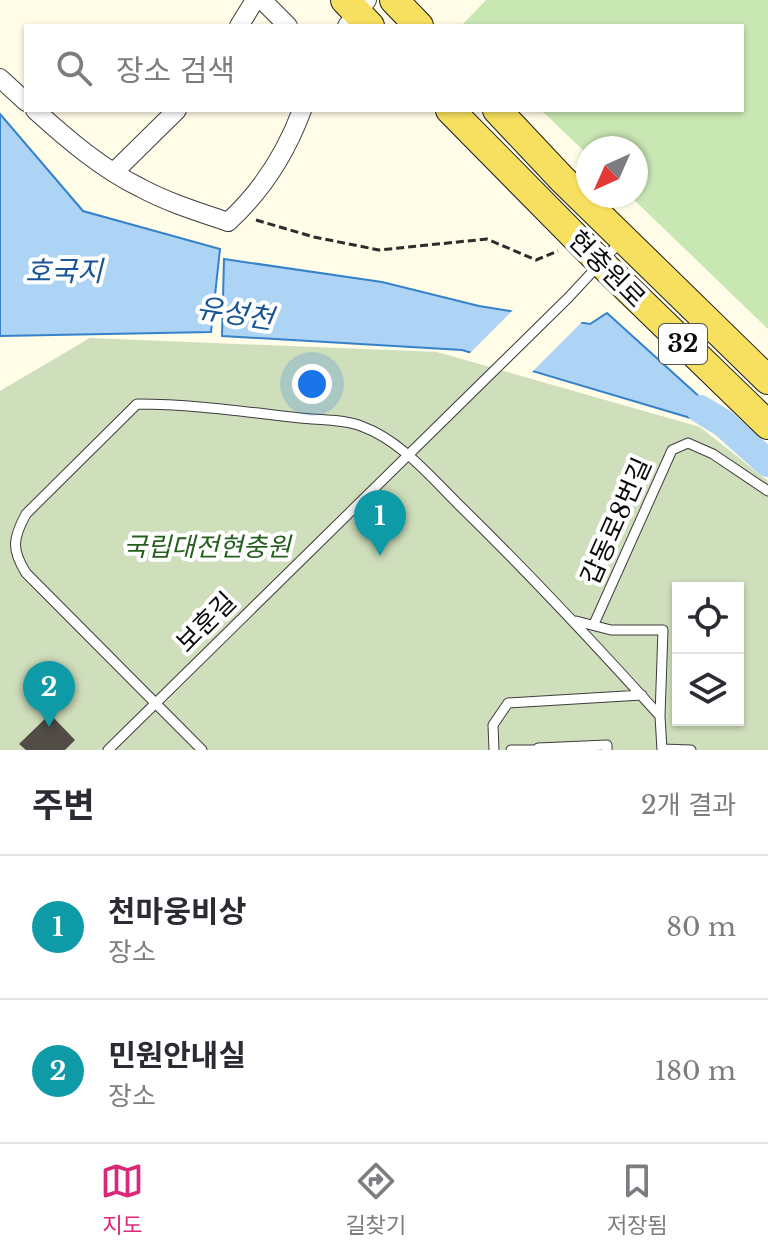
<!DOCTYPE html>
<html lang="ko">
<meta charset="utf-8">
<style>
:root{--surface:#fff;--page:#f7f7f7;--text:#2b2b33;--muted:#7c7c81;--line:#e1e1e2;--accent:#db2777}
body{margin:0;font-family:"Libre Baskerville","Noto Sans KR",serif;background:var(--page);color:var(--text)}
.controls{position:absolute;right:24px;bottom:24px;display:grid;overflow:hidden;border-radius:0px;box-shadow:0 2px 6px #0004}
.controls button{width:72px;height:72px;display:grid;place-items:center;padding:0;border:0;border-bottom:2px solid var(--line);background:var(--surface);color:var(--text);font:40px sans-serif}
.compass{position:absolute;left:576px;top:136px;width:72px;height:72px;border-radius:50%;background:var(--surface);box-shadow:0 2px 6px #0004;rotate:225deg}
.you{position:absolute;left:312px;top:384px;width:28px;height:28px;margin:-20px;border:6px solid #fff;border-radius:50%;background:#1a73e8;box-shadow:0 0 0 12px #1a73e833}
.badge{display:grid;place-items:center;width:52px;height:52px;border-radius:50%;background:var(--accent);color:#fff;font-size:26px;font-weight:700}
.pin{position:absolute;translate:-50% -66px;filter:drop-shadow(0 2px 4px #0008)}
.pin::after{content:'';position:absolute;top:42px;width:28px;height:24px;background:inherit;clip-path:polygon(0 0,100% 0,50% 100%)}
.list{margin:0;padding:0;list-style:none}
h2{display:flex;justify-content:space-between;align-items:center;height:104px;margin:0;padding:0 32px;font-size:34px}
h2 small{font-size:26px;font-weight:400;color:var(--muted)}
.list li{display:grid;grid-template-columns:52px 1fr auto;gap:24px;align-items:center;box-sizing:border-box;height:144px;padding:0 32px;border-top:2px solid var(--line)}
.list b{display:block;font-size:30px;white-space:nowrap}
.list p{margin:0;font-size:26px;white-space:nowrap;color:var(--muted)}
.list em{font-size:26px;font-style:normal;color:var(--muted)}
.icon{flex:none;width:44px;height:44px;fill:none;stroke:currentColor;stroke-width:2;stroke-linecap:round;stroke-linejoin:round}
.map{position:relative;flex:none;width:768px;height:750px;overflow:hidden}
.search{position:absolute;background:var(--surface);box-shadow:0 2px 6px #0004;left:24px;right:24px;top:24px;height:88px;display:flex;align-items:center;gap:20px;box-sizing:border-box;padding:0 28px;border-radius:0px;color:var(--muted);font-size:30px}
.sheet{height:392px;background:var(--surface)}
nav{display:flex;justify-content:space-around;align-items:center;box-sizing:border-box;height:112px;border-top:2px solid var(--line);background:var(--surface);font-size:22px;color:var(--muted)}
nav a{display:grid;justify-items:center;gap:4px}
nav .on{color:var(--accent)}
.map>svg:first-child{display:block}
.green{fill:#c9e7b3}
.cemetery{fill:#cfdebb;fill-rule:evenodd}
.water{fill:#add3f5;stroke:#3582ca;stroke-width:2}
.pier{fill:#fffce7}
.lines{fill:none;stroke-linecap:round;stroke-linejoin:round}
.river{stroke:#add3f5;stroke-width:28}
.building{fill:#524c47}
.lane-casing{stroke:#3d3d3d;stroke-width:11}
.street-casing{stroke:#3d3d3d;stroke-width:20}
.primary-casing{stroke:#1b1b1b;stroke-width:30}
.path{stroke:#2c2c2c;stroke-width:3;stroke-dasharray:8 4;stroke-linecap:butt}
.lane{stroke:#fff;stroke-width:9}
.street{stroke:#fff;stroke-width:18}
.primary{stroke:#f7df5f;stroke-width:28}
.labels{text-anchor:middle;stroke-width:8;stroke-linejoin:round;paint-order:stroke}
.shield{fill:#fff;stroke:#545454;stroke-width:2}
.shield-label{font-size:24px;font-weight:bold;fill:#0a0a0a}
.street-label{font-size:26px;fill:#0a0a0a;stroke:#fff}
.park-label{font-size:26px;font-style:italic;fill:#245f1d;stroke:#fff}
.water-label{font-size:28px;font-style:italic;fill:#175498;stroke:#fff}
</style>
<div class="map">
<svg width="768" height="750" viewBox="0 0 768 750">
<rect width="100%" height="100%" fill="#fffce7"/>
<path class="green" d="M486 0H768V329L630 196H636V148H588V155L541 110H742V26H461Z"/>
<path class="cemetery" d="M90 338 437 352 700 427 768 481V750H0V391ZM678 588H738V720H678Z"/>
<path class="water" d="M0 114 83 211 220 249 211 332 0 336Z
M224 259 382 282 479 306 590 324 607 313 735 429 725 437 704 422 462 350 222 336Z"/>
<path class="pier" d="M515 308 585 319 529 375 467 356Z"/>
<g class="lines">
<path class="river" d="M700 409 723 423 768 463"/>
</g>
<path class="building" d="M50 714 75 740 65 750H26L19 744Z"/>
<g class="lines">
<defs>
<path id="lane" d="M576 621 611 630H663L660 716
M594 624 672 450 688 443 713 454 768 491
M538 748 607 745V750
M662 749 691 750
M108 750 569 297 622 240
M202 750 26 573C11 549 13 538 26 514L137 404C192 404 246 412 300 418 319 420 343 419 361 426 400 440 430 476 459 505 529 573 595 644 660 716L662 750
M494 750 493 725 508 703 642 695
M511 750H538"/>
<path id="street" d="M262 0 288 26
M239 26 255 0
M347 26 367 0
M0 78 26 102
M35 110C67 139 102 169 141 188 169 203 199 212 228 222 262 191 286 153 302 110
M114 172 177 110"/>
<path id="primary" d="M345 0 370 26
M394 0 419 26
M450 110 600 262 768 425
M497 110 562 179 768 380"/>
</defs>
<use href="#lane" class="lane-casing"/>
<use href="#street" class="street-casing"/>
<use href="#primary" class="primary-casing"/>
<path class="path" d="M256 220 314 237 379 250 487 239 536 260 558 251"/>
<use href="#lane" class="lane"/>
<use href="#street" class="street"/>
<use href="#primary" class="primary"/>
</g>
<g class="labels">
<rect class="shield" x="659" y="324" width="48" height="40" rx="6"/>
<g class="shield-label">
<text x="683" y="352">32</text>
</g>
<g class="street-label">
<text transform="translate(607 269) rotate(45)" y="9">현충원로</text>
<text transform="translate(616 521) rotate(-66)" y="9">갑동로8번길</text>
<text transform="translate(206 622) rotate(-45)" y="9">보훈길</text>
</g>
<g class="park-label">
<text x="207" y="556">국립대전현충원</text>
</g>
<g class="water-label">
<text x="64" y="281">호국지</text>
<text transform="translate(235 313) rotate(9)" y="10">유성천</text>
</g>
</g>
</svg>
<div class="controls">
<button><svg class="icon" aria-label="locate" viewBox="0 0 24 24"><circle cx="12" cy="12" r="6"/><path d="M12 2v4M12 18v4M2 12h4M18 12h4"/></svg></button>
<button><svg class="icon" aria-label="layers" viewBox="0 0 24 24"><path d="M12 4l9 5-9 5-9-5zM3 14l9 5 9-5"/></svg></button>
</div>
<svg class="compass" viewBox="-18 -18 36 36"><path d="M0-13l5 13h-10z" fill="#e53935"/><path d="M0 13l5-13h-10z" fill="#7c7c81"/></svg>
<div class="you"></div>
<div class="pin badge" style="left:380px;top:556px;background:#0f9aa8">1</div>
<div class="pin badge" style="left:49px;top:727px;background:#0f9aa8">2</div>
<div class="search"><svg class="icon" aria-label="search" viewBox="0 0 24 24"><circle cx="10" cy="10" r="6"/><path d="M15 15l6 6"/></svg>장소 검색</div>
</div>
<section class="sheet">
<h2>주변<small>2개 결과</small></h2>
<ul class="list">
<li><span class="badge" style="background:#0f9aa8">1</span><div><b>천마웅비상</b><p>장소</p></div><em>80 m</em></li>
<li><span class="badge" style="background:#0f9aa8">2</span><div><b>민원안내실</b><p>장소</p></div><em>180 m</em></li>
</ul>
</section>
<nav>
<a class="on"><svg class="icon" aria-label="map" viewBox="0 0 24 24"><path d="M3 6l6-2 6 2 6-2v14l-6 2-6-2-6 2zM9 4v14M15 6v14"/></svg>지도</a>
<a><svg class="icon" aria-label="directions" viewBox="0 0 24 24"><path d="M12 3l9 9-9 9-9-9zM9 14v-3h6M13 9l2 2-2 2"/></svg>길찾기</a>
<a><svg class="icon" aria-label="saved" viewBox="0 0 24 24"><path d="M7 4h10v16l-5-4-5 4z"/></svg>저장됨</a>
</nav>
